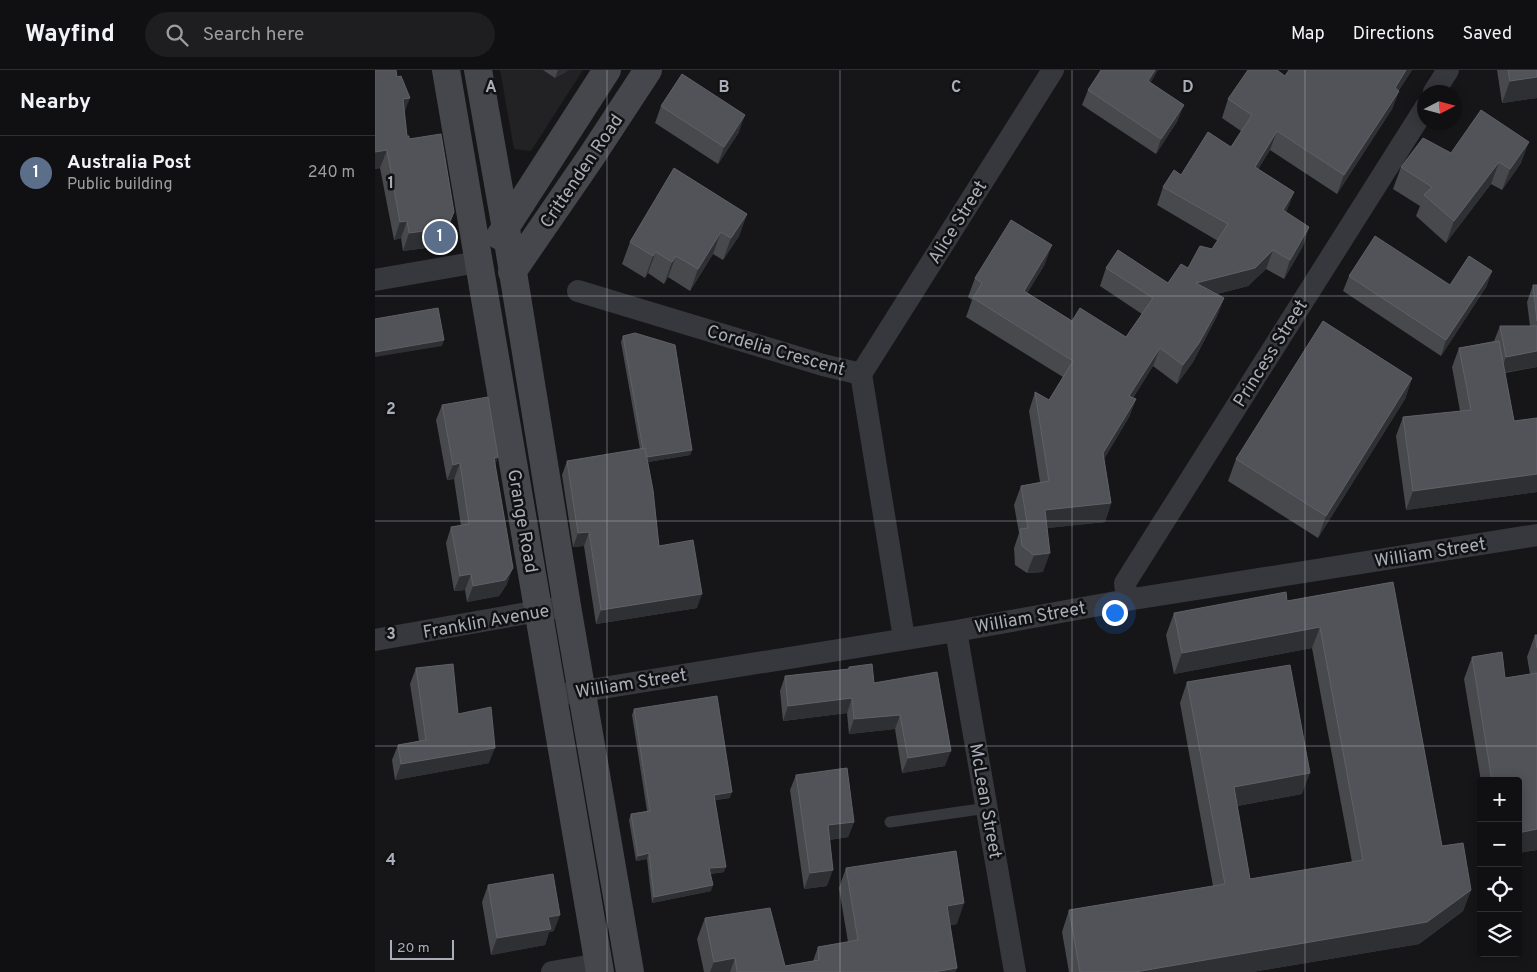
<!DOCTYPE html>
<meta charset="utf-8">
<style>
:root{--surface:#101012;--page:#1e1e20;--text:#f1f3f6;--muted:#9c9d9f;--line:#303032;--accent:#f2b134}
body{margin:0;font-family:Overpass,sans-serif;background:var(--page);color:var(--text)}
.controls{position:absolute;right:15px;bottom:15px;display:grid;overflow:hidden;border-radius:5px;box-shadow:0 2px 12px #0003}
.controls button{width:45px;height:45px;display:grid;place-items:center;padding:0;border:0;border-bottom:1px solid var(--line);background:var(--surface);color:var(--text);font:25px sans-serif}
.compass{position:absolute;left:1042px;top:15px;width:45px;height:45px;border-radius:50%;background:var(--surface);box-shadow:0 2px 12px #0003;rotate:84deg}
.scale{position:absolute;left:15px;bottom:12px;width:64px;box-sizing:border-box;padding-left:5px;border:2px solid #a8adb8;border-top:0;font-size:14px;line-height:18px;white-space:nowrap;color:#a8adb8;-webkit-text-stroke:4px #111113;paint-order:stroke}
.you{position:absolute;left:739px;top:542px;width:18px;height:18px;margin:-12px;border:4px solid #fff;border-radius:50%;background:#1a73e8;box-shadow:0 0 0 8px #1a73e833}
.badge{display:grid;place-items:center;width:32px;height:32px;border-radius:50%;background:var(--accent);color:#fff;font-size:16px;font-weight:700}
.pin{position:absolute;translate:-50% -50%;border:2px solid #fff;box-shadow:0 1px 5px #0006}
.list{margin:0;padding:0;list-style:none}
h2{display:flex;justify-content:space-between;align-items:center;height:65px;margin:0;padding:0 20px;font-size:21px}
h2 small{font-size:16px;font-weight:400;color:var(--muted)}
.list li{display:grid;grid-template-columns:32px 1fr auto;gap:15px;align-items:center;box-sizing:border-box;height:75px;padding:0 20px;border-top:1px solid var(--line)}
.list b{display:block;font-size:19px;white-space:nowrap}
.list p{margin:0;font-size:16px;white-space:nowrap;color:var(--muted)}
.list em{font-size:16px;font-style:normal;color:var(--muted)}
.icon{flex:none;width:28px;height:28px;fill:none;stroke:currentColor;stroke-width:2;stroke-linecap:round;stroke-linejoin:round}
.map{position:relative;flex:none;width:1162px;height:902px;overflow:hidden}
header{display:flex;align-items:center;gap:30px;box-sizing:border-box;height:70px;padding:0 25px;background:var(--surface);border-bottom:1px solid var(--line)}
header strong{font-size:24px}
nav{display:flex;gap:28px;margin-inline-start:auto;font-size:18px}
.search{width:350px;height:45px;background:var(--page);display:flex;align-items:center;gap:12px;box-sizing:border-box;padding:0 18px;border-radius:28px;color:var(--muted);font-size:19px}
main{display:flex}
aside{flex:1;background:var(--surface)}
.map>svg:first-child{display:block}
.built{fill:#222225}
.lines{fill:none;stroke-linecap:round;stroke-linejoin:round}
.lane{stroke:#37383d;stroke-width:11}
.street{stroke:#37383d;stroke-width:22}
.secondary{stroke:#45474d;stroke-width:28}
.wall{fill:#47494d}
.shaded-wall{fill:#2f3033}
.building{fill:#525359;stroke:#5f6168}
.grid{fill:none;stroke:#a8adb8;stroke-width:1;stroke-opacity:0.55}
.labels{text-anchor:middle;stroke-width:5;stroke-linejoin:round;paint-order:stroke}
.street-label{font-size:18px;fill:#a8adb8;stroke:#111113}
.grid-label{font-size:16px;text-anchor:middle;font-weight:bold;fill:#a8adb8;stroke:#111113;stroke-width:5;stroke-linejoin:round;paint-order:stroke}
</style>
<header>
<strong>Wayfind</strong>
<div class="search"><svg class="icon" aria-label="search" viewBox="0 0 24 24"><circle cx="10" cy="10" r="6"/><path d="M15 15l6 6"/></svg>Search here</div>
<nav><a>Map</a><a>Directions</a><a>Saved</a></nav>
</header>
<main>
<aside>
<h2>Nearby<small></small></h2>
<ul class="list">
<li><span class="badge" style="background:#5c6f8a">1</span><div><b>Australia Post</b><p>Public building</p></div><em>240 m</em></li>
</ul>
</aside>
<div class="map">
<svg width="1162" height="902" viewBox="0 0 1162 902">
<rect width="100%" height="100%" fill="#161618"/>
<path class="built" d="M125 0H208L156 81 139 79Z"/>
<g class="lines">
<path class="lane" d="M515 752 612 738"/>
<path class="street" d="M1059 22 1073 0
M0 210 103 192
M203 221 448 295 486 304 529 568
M486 304 678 0
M752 530 750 513 1050 38
M581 561 640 902
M0 570 192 536
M178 626 581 561 752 530 1162 465
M177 902 224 894"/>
<path class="secondary" d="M71 0 225 902
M103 0 131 159 192 536 255 902
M125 166 232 0
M137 202 216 87 273 0"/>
</g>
<path class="wall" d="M0 0 29 43 32 66 79 142 73 160 66 176 28 181 26 168 19 170 5 98 0 99Z
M168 0H194L180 8Z
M914 0H1037L1024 20V21L1017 39 962 124 895 80 883 99 919 122 911 142 934 157 928 176 909 209 891 199 873 216 842 224 849 228 842 246 818 292 802 314 778 296 758 328 761 329 754 347 729 389 736 433 730 452 672 458 668 502 652 503 640 495 639 478 644 463 639 435 646 416 665 412 654 341 660 322 674 330 688 307 591 247 597 230 593 227 600 208 670 194 652 223 697 251 751 267 767 244 725 216 731 198 793 213 837 179 843 171 782 135 788 117 806 105 856 77 866 61 847 48 853 29 910 6Z
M1122 0H1162V28L1127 33Z
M776 13 803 50 781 84 707 35 713 20Z
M286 36 364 62 343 94 280 53Z
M1076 83 1146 93 1127 120 1116 114 1071 173 1041 146 1045 136 1018 119 1026 97Z
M372 144 364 166 348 190 338 184 315 221 293 207 289 214 273 203 270 208 247 194 255 172Z
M1117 201 1111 217 1066 286 968 221 974 206 1075 215Z
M1158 215H1162V297L1130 303 1139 351 1162 348V422L1031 440 1021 366 1028 347 1085 341 1077 297 1084 278 1119 271 1125 256H1155L1152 232Z
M248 266 317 380 315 385 273 392 284 476 322 538 221 554 209 476 198 477 187 405 192 391 265 379 246 272Z
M1037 308 1030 329 943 468 853 411 861 389Z
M67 335 123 387 120 394 132 514 124 526 92 532 90 520 79 521 71 473 76 457 86 456 79 409 72 410 61 350Z
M1018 512 1067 776 1096 820 1088 841 1044 874 877 902H694L687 862 694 840 838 816 805 633 812 612 927 724 862 736 875 809 977 792 937 578 799 604 791 565 799 543 912 531Z
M1160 565H1162V780L1143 783V711H1106L1089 609 1097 587 1130 608 1155 604 1152 587Z
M474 597 499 613 570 696 527 703 520 659 474 664 472 643 408 651 405 621 410 606 473 599Z
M41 598 83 644 114 693 20 710 17 690 23 675 44 671 35 614Z
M259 639 355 728 340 730 349 802 335 804 336 821 277 833 272 789 261 791 254 750 256 744 272 741 257 645Z
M421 705 479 752 473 767 454 770 452 816 429 819 415 720Z
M471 798 582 854 575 855 582 898 580 902H329L322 869 330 848 410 896 438 891 443 877 473 872 464 818Z
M113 815 179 861 174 862 170 875 116 885 107 832Z"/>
<path class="shaded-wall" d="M183 0H194L180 8Z
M780 0H783L768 26 773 11Z
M1031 0H1037L1013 36 1020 18Z
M1162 7V28L1127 33 1135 11Z
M1024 21 1017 39 962 124 969 105Z
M35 28 28 46V29Z
M809 35 803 50 781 84 786 69Z
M370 45 364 62 343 94 349 77Z
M902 61 895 80 873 116 880 97Z
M1154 72 1146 93 1127 120 1135 99Z
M12 80 5 98 0 99V82Z
M1124 92 1116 114 1071 173 1079 151Z
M919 122 912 140 901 159 908 140Z
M79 142 73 160 66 176 28 181 34 163Z
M372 144 364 166 348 190 356 168Z
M32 151 26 168 19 170 25 152Z
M934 157 928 176 909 209 915 190Z
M346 162 338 184 315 221 323 199Z
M677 175 670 194 642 240 649 221Z
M898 180 891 199 873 216 814 231 821 213Z
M281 182 273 203 270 208 278 186Z
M301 186 293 207 289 214 297 192Z
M1117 201 1111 217 1066 286 1071 270Z
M849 228 842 246 818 292 802 314 808 295Z
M69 270 67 276 0 287V282Z
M785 278 778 296 747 345 754 326Z
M1162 281V297L1125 303 1131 287Z
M1037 308 1030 329 943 468 951 446Z
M761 329 754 347 722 401 728 383Z
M317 380 315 385 267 393 269 387Z
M123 387 117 402 119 388Z
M85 393 79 409 72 410 78 395Z
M1162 404V422L1031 440 1038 421Z
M736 433 730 452 664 459 670 440Z
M214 462 209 476 198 477 203 463Z
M675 483 668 502 652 503 659 485Z
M138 498 132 514 124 526 92 532 98 516Z
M96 504 90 520 79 521 85 506Z
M327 524 322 538 221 554 226 540Z
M945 557 937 578 799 604 807 583Z
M477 628 472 643 408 651 413 636Z
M525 645 520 659 474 664 479 649Z
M120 678 114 693 20 710 26 694Z
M576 681 570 696 527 703 533 688Z
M935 703 927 724 851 738 859 717Z
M357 722 355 728 337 731 339 725Z
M479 752 473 767 447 771 453 755Z
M1162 759V780L1143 783V763Z
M274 783 272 789 261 791 263 786Z
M351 797 349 802 332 804 334 798Z
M458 800 452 816 429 819 435 803Z
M338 815 336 821 277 833 279 827Z
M1096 820 1088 841 1044 874 877 902H760Z
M589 833 582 854 564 856 572 836Z
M185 845 179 861 174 862 170 875 116 885 122 868 173 847Z
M360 888 355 902H335L339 892Z
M582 898 580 902H559Z"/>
<path class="building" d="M0 0H21L22 7 26 6 35 28 28 29 32 66H34V69L66 64 79 142 72 158 34 163 32 151 25 152 12 80 0 82Z
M726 0H780L773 11 809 35 786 69 713 20Z
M873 0H902L910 6 914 0H1031L1020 18 1024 21 969 105 902 61 880 97 919 122 908 140 934 157 915 190 898 180 880 198 821 213 849 228 824 273 808 295 785 278 754 326 761 329 728 383 736 433 670 440 675 483 659 485 647 476 645 459 653 458 646 416 674 411 660 322 674 330 698 291 598 228 607 213 600 208 636 150 677 175 649 221 697 251 705 238 751 267 778 228 731 198 743 180 793 213 806 194 813 198 825 176 837 179 853 154 788 117 799 100 806 105 833 62 856 77 877 45 853 29Z
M1133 0H1162V7L1135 11Z
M307 4 370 45 349 77 286 36Z
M1106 40 1154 72 1135 99 1124 92 1079 151 1049 125 1057 117 1026 97 1048 68 1076 83Z
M299 98 372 144 356 168 346 162 323 199 301 186 297 192 281 182 278 186 255 172Z
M1000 166 1075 215 1094 186 1117 201 1071 270 974 206Z
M1158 215H1162V251Z
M63 238 69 270 0 282V249Z
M948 251 1037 308 951 446 861 389Z
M1125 256H1162V281L1131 287Z
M260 263 300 275 317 380 272 387 270 378 268 379 248 266Z
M1124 271 1139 351 1162 348V404L1038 421 1028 347 1096 340 1084 278Z
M113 327 123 387 119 388 138 498 130 510 98 516 96 504 85 506 76 457 94 454 85 393 78 395 67 335Z
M270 378 278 420 284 476 318 470 327 524 226 540 214 462 203 463 192 391Z
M1018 512 1067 776 1088 773 1096 820 1052 852 760 902H705L694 840 850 814 812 612 915 595 935 703 859 717 875 809 988 790 945 557 807 583 799 543 911 522 912 531Z
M1160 565H1162V578Z
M1127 582 1130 608 1162 603V759L1143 763V711H1117L1097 587Z
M78 594 83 644 116 637 120 678 26 694 23 675 51 670 41 598Z
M497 594 499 613 562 602 576 681 533 688 525 645 479 649 477 628 413 636 410 606 474 599V597Z
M342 626 357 722 339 725 351 797 334 798 338 815 279 827 274 783 263 786 256 744 275 741 259 639Z
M472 698 479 752 453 755 458 800 435 803 421 705Z
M581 781 589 833 572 836 582 898 559 902H362L360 888 339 892 330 848 395 838 410 896 444 890 443 877 483 870 471 798Z
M178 804 185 845 173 847 176 859 122 868 113 815Z"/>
<path class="grid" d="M232 0V902M465 0V902M697 0V902M930 0V902M0 226H1162M0 451H1162M0 676H1162"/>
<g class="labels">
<g class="street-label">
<text transform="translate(206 101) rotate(-56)" y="6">Crittenden Road</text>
<text transform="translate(582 152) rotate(-58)" y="6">Alice Street</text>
<text transform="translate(401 280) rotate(16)" y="6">Cordelia Crescent</text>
<text transform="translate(895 283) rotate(-58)" y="6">Princess Street</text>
<text transform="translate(148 451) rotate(80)" y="6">Grange Road</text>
<text transform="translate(1055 482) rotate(-9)" y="6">William Street</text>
<text transform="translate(655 547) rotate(-10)" y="6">William Street</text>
<text transform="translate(111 551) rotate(-10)" y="6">Franklin Avenue</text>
<text transform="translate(256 613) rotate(-9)" y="6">William Street</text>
<text transform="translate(611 731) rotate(80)" y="6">McLean Street</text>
</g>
</g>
<g class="grid-label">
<text x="116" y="22">A</text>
<text x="349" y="22">B</text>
<text x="581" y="22">C</text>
<text x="813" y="22">D</text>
<text x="16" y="118">1</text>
<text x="16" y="344">2</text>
<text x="16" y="569">3</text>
<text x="16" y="795">4</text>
</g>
</svg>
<div class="controls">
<button>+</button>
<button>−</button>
<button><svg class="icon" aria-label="locate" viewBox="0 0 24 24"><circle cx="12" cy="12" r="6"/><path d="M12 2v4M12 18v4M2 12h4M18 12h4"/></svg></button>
<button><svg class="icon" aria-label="layers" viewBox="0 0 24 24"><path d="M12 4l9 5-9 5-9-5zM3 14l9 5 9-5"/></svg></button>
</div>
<svg class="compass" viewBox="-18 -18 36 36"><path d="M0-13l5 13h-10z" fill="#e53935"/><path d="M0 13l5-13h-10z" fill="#9c9d9f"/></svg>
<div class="scale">20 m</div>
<div class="you"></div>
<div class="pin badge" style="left:65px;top:167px;background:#5c6f8a">1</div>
</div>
</main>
